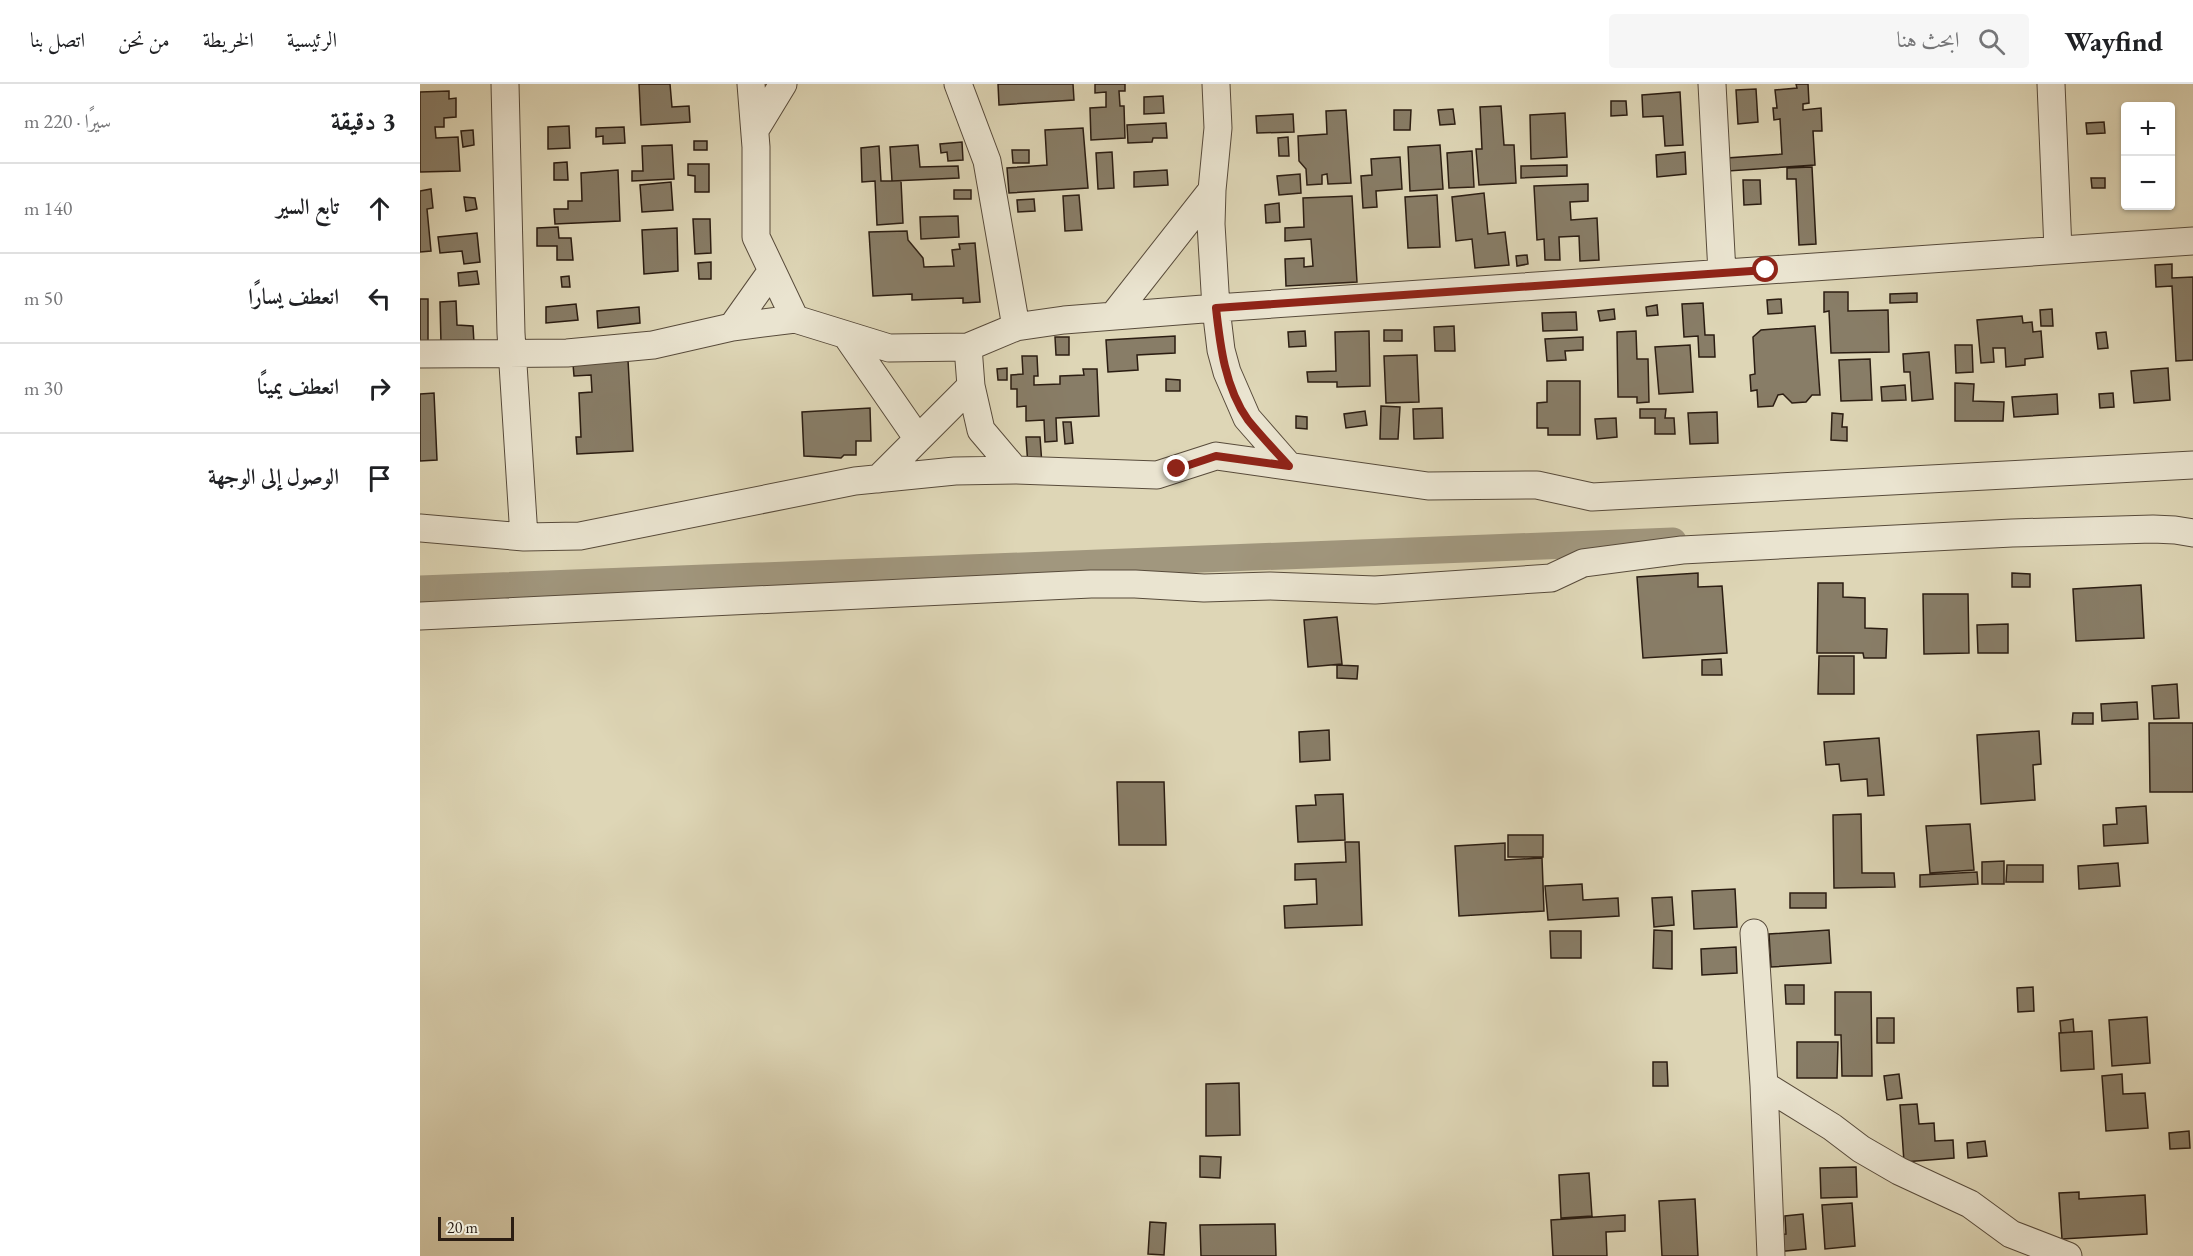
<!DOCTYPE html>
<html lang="ar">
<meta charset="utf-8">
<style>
:root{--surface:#fff;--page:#f6f6f6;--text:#202124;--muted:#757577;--line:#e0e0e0}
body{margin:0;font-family:"EB Garamond",Amiri,serif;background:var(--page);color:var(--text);direction:rtl}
.controls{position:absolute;right:18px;top:18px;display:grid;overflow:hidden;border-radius:6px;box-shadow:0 2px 4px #0004}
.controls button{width:54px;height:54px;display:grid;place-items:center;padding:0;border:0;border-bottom:2px solid var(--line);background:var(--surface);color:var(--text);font:30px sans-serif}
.scale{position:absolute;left:18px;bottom:15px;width:76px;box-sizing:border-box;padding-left:6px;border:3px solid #2b1d12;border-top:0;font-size:16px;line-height:21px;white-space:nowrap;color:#2b1d12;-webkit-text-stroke:4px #eae4d0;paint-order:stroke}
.stop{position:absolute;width:18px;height:18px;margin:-14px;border:4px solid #8f2418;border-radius:50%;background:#fff}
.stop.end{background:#8f2418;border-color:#fff;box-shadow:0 2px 6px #0008}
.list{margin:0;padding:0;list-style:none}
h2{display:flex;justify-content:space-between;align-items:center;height:78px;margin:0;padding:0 24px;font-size:26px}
h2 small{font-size:20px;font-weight:400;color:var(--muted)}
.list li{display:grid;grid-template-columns:39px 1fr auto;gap:18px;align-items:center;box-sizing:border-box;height:90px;padding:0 24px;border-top:2px solid var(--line)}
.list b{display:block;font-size:22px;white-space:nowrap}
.list em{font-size:20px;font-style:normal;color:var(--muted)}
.icon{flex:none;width:33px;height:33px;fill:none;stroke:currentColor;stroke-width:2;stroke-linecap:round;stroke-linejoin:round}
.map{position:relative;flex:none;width:1773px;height:1172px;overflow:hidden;direction:ltr}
header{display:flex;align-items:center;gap:36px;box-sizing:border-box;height:84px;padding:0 30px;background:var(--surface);border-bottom:2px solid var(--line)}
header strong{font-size:28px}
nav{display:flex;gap:33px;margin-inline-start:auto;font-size:21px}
.search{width:420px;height:54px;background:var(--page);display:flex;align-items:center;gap:15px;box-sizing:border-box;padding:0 21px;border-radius:6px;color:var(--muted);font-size:22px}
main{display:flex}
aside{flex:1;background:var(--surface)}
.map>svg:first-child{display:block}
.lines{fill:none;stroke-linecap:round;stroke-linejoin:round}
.canal{stroke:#a1977e;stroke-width:27}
.building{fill:#887d67;stroke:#2b1d12;stroke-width:1.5}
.street-casing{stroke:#584b3b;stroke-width:29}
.street{stroke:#eae4d0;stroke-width:27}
.route{stroke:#8f2418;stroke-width:8}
</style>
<header>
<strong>Wayfind</strong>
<div class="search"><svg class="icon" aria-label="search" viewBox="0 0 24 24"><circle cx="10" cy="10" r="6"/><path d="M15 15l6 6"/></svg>ابحث هنا</div>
<nav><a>الرئيسية</a><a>الخريطة</a><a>من نحن</a><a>اتصل بنا</a></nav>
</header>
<main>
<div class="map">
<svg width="1773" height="1172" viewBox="0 0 1773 1172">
<rect width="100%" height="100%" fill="#ded6b6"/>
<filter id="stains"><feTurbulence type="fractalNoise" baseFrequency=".00333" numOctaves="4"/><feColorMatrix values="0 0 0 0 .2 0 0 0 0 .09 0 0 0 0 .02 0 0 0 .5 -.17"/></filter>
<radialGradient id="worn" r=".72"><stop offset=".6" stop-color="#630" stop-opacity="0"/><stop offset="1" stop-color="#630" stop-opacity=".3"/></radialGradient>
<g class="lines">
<path class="canal" d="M0 505 1253 457"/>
</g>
<path class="building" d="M219 0H250L252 23 269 22 270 38 221 41Z
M578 0H653L654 16 579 21Z
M675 0H705V7H699L700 22H704L705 54 671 56 670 24 686 23V8L675 9Z
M1376 0H1388L1389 19 1383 20V26L1401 24 1402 47H1393L1395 81 1308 87 1307 74 1362 70 1360 35 1354 36 1353 24H1357L1355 6 1377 4Z
M1336 5 1338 38 1318 40 1316 6Z
M29 7V15L36 14V33L24 34V43H15L16 54 38 53 40 87 0 88V8Z
M1260 8 1263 61 1245 62 1243 32 1223 33 1222 11Z
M743 12 744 29 724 30V13Z
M1191 17H1206L1207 31 1191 32Z
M1081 22 1084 61H1094L1096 99 1059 101 1056 65H1062L1060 23Z
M1033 25 1035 40 1020 41 1018 26Z
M926 26 931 99 908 100 907 90 902 91V100L887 101 886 85 879 77 878 52 907 50 906 27Z
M974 26H991L990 46H974Z
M1145 29 1147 73 1111 75 1110 31Z
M873 30 874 48 837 49 836 32Z
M1684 38 1685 49 1667 50 1666 39Z
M746 39 747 54H733L732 58 708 59 707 41Z
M149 42 150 64 128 65V43Z
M204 43 205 59 183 60V52L176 53V44Z
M663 44 668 104 589 109 587 84 627 81 625 46Z
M53 46 54 61 43 63 41 47Z
M868 53 869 72H859L858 54Z
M274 57H287V66H274Z
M542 58 543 76 528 77 527 68 521 69 520 60Z
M252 61 254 95 212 97V87H223L222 62Z
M498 61 500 83 538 82 539 94 472 97 470 63Z
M1020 61 1023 105 990 107 988 63Z
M459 62 461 97H481L483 139 457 141 455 97 442 98 441 64Z
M592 66H609V79H593Z
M1052 67 1054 103 1029 104 1027 69Z
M692 68 694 104 678 105 676 69Z
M1265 68 1266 90 1237 93 1236 71Z
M980 73 982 105 956 107 957 123 943 124 941 92 952 91 951 75Z
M147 78 148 96H134V79Z
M268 80H289V108H275V92L268 91Z
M1147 81V92L1101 94V82Z
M1392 83 1396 160 1379 161 1376 95H1367V84Z
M198 86 200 137 135 140 134 125H148V117H162L161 89Z
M747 86 748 101 714 103V88Z
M880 90 881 109 859 111 857 92Z
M1671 94H1685V104H1672Z
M1323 96H1340L1341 120 1324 121Z
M251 98 253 126 222 128 220 101Z
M1168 100V117L1150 118 1151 136 1177 134 1179 176 1160 177 1159 152 1139 153 1140 176H1125L1124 155 1117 156 1114 102Z
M11 105 13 124 7 125 11 167 0 168V107Z
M534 106H551V115H534Z
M1064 109 1068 150 1085 148 1089 181 1055 184 1052 155 1036 157 1032 113Z
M659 111 662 146 645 147 643 112Z
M1017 111 1020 163 988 164 985 113Z
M932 112 937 198 866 202 865 175 884 174V183L893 182 891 155 865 157V144L884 143 883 114Z
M44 113 55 114 57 125 46 127Z
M614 115 615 127 598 128 597 116Z
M859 119 860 138 846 139 845 121Z
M538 132 539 153 501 155 500 133Z
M273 135H290L291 169 275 170Z
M138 143 139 154H151L153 176H137V162H117V144Z
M257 144 258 187 224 190 222 146Z
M487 147 488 156 503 174 504 183 534 182 532 166 540 165 539 160 555 159 560 218 543 219V214L492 216V210L453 212 449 148Z
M57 149 60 178 44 180 42 167 20 169 18 153Z
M1107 171 1108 180 1097 182 1096 172Z
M291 178V195H279L278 179Z
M1752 180V194L1773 193V276L1756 277 1752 202 1736 203 1735 181Z
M57 187 59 200 39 202 38 189Z
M149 192 150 203H142L141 193Z
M1404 208H1428V227L1468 226 1469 268 1411 269 1409 227 1404 228Z
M1497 209V218L1470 219V210Z
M0 215H8V259H0Z
M1361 215 1362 229 1348 230 1347 216Z
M36 217 37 241 53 242 54 259 21 260 20 218Z
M1283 219 1285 251H1294L1295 273H1279L1278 252 1264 253 1262 220Z
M156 220 158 236 126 239V223Z
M1237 221 1238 231 1227 232 1226 223Z
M219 223 220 239 178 244 177 227Z
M1194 225 1195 235 1180 237 1178 227Z
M1632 225 1633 242H1621L1620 226Z
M1156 228 1157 246 1123 247 1122 229Z
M1602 232 1603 239 1612 238 1613 248 1621 247 1623 273 1605 275V281L1586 283 1585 264H1573L1574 278 1561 279 1557 236Z
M1034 242 1035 267H1015L1014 243Z
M1395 242 1400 311H1392L1386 318 1372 319 1363 310 1358 311 1353 322 1338 323 1337 306 1331 307 1330 291 1335 290 1333 253 1341 246Z
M964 246H982V257H964Z
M885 247 886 262 869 263 868 248Z
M949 247 950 302 917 303V298H888L887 288 916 287 915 248Z
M1216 247 1217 275H1228L1229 318 1217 319V313H1198L1197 248Z
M1686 248 1688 264 1678 265 1676 249Z
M755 252V269L717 271 718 286 688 288 686 256Z
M635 253H649V271H636Z
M1163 253V266L1145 267 1146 276 1127 277 1125 255Z
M1270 261 1273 308 1239 310 1235 263Z
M1535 261H1552L1553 288 1536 289Z
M1509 268 1513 315 1492 317 1490 288H1484L1483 270Z
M997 271 999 318 966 319 964 272Z
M602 272H617L618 292H614V301L640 300V292L664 291 663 285H677L679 332 636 334 637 357 625 358 624 336 606 337V322L597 323V305H591V291L603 290Z
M1450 275 1452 316 1421 317 1419 276Z
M208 276 213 367 157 370 156 353H161L159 309 172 308 171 291 154 292 153 280Z
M587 284V296H578L577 285Z
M1748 284 1750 316 1714 319 1711 287Z
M746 295 760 296V307H746Z
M1127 297H1160V351H1128V344H1117V319L1127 318Z
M1535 299 1554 300 1553 317 1584 318 1583 337H1535Z
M1485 301 1486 316 1462 317 1461 303Z
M14 309 17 376 0 377V310Z
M1693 309 1694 323 1680 324 1679 310Z
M1637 310 1638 330 1594 333 1592 313Z
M961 322 980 323 978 355H960Z
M450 324 451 357H436V371H424L421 374 384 372 382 328Z
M1022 324 1023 354 994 355 993 325Z
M1220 325H1246L1245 334H1254L1255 350H1235V334H1220Z
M945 327 947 341 926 344 924 330Z
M1297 328 1298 359 1270 360 1268 329Z
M1412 329 1423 330 1422 343H1427V357L1411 356Z
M876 332 887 333V345L876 344Z
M1196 334 1197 353 1177 355 1175 335Z
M643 338H651L653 359 645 360Z
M606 353H620L622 381 608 382Z
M1278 489V503L1302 502 1307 569 1223 574 1217 493Z
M1592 489 1610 490V503H1592Z
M1398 499H1423V513L1445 514V544L1467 545 1466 574H1444L1443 569H1397Z
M1721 501 1724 554 1656 557 1653 505Z
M1503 510H1548L1549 569 1504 570Z
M917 533 922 580 888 583 884 536Z
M1588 540V569H1558L1557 541Z
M1399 572H1434V610H1398Z
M1301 575 1302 591H1282V576Z
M917 581 938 582 937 595 917 594Z
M1757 600 1759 634 1734 635 1732 602Z
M1717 618 1718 635 1682 637 1681 620Z
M1653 629H1673V640H1652Z
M1729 639H1773V708H1730Z
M909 646 910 676 880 678 879 648Z
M1619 647 1621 680 1613 681 1615 716 1561 720 1557 651Z
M1459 654 1464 711 1448 712 1447 695 1421 697 1419 680 1406 681 1404 658Z
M697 698H744L746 761H699Z
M923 710 925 756 878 758 876 722 896 721 895 711Z
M1726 722 1728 759 1684 762 1683 741 1697 740 1696 724Z
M1441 730 1442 789H1474L1475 803 1414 804 1413 731Z
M1550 740 1554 786 1510 789 1506 742Z
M1088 751H1123V773H1088Z
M925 758H939L942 841 865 844 864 822 897 820 896 795 875 796V780L926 778Z
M1085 759V776L1122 774 1124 827 1039 832 1035 762Z
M1584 777V800H1562V778Z
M1698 779 1700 802 1659 805 1658 782Z
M1587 781H1623V798H1586Z
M1557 788 1558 800 1500 803V791Z
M1162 800 1163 816 1198 814 1199 832 1128 836 1125 802Z
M1315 805 1317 843 1274 845 1272 807Z
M1370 809H1406V824H1370Z
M1252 813 1254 841 1234 843 1232 814Z
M1234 846 1252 847V885L1233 884Z
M1409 846 1411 879 1351 883 1349 850Z
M1130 847H1161V874H1131Z
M1316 863 1317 889 1282 891 1281 865Z
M1365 901H1384V920H1366Z
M1613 903 1614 927 1598 928 1597 904Z
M1415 908H1451L1452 992H1422L1421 951H1415Z
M1727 933 1730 979 1692 982 1689 936Z
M1457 934H1474V959H1457Z
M1653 935 1654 948 1641 949 1640 937Z
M1672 947 1674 985 1641 987 1639 949Z
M1377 958H1418L1417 994H1377Z
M1233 978H1247L1248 1002H1233Z
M1479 990 1482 1014 1467 1016 1464 992Z
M1702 990 1703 1010 1725 1009 1728 1044 1686 1047 1682 992Z
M819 999 820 1051 786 1052V1000Z
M1497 1020 1499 1040 1514 1039 1515 1057 1533 1056 1534 1074 1484 1078 1480 1021Z
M1769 1047 1770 1064 1750 1065 1749 1049Z
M1565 1057 1567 1072 1548 1074 1547 1059Z
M780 1072 801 1073 800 1094 780 1093Z
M1436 1083 1437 1113 1401 1114 1400 1084Z
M1169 1089 1172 1132 1141 1134 1139 1091Z
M1659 1108V1115L1725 1111 1727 1150 1642 1155 1639 1109Z
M1275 1115 1278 1172H1242L1239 1117Z
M1432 1119 1435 1162 1405 1165 1402 1121Z
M1383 1130 1386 1165 1355 1168 1354 1151 1366 1150 1365 1132Z
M1205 1131V1147L1186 1148 1187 1172H1133L1131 1136Z
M730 1138 746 1139 744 1171 728 1170Z
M855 1140 856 1172H781L780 1141Z"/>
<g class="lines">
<defs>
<path id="street" d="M85 0 91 249 104 453 160 452 435 397 535 387 595 386 737 391 796 372 1008 402 1117 401 1172 413 1773 381
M331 0 336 63V153L375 235 469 264 548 263 596 243 644 236 796 224 1773 157
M538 0 567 77 596 243
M796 0 798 44 792 106 791 140 796 224 801 266 807 288 827 334 869 382
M1292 0 1302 189
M1631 0 1638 166
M335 46 363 0
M693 232 792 106
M312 243 351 188
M426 251 498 355
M548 263 551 302 561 346 595 386
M0 270 147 269 233 261 312 243 375 235
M458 395 551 302
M0 444 104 453
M0 532 671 500H715L784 504 850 502 955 506 1131 494 1163 479 1262 466 1592 449 1733 445 1755 446 1773 449
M1334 849 1344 1001 1351 1172
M1344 1001 1412 1043 1441 1065 1479 1087 1550 1120 1591 1150 1648 1172"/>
</defs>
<use href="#street" class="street-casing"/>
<use href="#street" class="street"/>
</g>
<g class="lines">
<path class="route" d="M757 385 796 372 869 382C855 367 841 352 828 336 805 304 800 261 796 224L1346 186"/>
</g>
<rect width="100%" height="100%" filter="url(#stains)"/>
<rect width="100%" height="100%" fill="url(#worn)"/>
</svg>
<div class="controls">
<button>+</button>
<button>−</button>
</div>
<div class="scale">20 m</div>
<div class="stop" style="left:1346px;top:186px"></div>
<div class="stop end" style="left:757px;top:385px"></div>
</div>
<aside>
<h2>3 دقيقة<small>سيرًا · 220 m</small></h2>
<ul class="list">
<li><svg class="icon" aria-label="ahead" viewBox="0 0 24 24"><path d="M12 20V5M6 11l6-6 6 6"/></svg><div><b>تابع السير</b></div><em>140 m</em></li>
<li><svg class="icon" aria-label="left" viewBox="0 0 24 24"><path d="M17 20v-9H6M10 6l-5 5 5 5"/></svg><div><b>انعطف يسارًا</b></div><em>50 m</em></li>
<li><svg class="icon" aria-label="right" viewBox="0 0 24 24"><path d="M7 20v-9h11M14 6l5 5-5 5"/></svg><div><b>انعطف يمينًا</b></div><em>30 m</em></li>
<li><svg class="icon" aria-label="arrive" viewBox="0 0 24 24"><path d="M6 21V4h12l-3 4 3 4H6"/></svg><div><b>الوصول إلى الوجهة</b></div></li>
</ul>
</aside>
</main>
